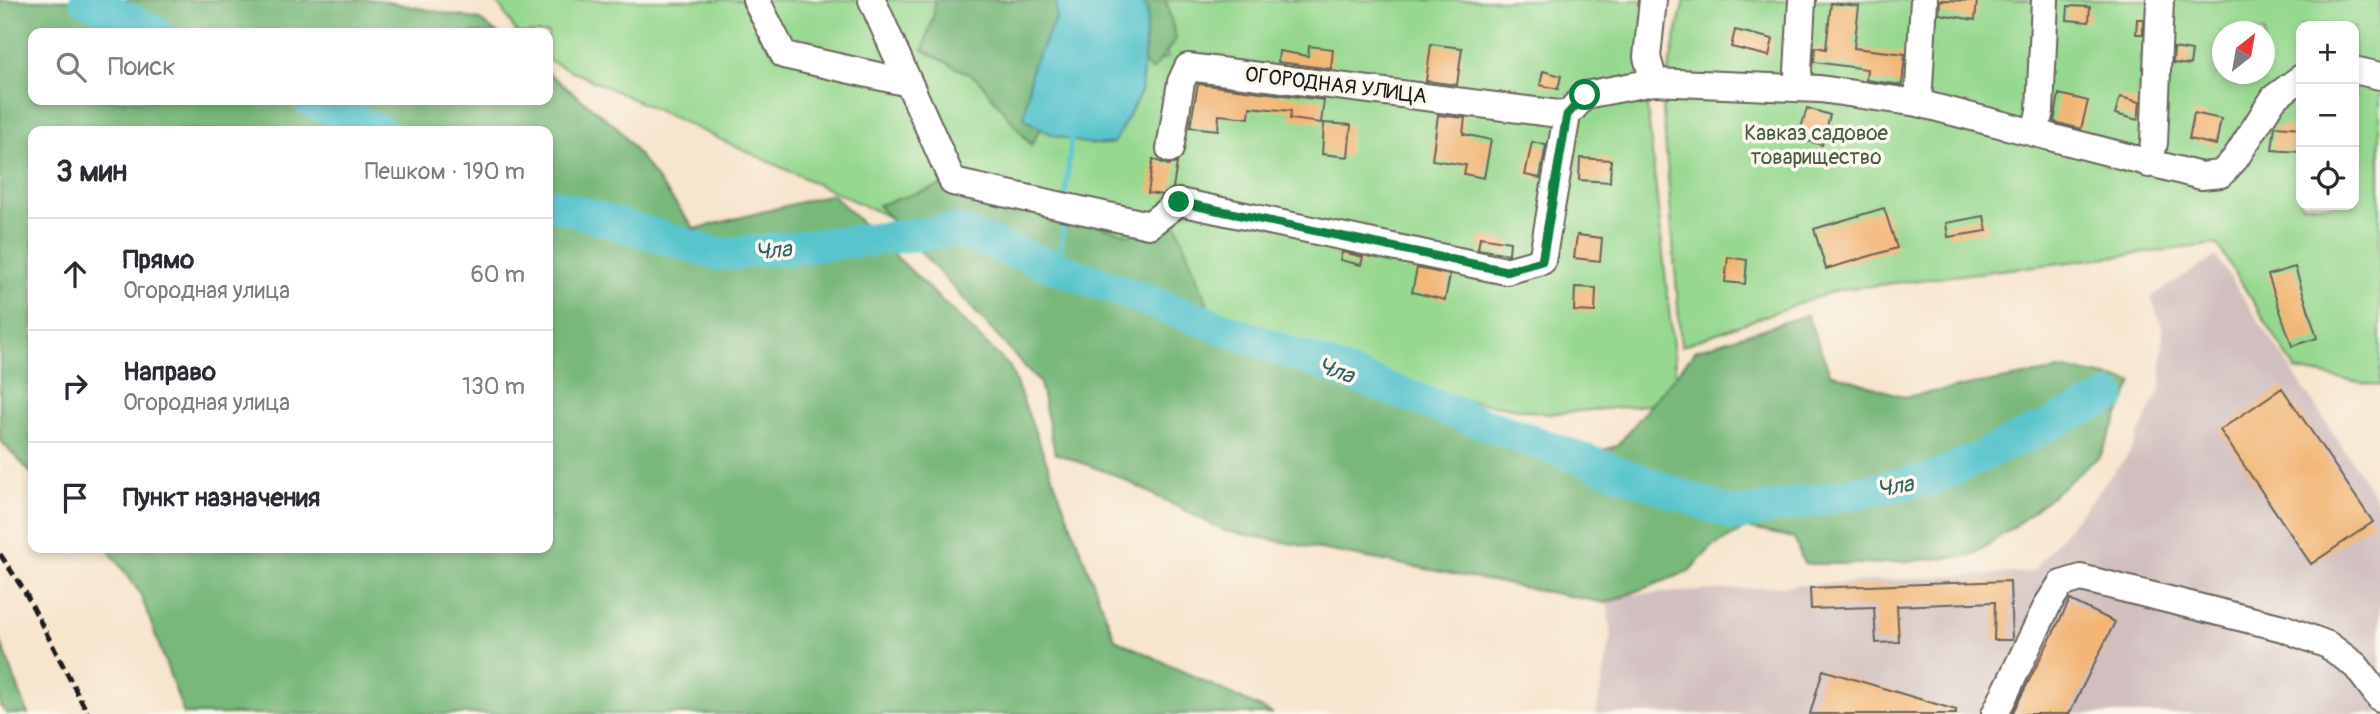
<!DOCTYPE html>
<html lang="ru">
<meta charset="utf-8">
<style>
:root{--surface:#fff;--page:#f7f7f7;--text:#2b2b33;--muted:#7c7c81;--line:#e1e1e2}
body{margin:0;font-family:Pangolin,sans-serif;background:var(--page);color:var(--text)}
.controls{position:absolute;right:21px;top:21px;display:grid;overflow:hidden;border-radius:14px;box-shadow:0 4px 10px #0003}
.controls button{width:63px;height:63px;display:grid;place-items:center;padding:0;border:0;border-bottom:2px solid var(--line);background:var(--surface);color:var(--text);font:35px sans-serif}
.compass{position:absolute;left:2212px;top:21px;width:63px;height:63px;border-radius:50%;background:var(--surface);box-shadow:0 4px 10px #0003;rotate:31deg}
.stop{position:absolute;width:21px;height:21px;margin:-16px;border:5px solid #0b8043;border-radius:50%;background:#fff}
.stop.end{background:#0b8043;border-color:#fff;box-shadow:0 2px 7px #0008}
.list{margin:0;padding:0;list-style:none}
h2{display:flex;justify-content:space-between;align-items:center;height:91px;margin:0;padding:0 28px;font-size:30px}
h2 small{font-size:23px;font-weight:400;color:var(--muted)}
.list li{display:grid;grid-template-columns:46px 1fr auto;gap:21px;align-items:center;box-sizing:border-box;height:112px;padding:0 28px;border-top:2px solid var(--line)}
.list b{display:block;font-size:26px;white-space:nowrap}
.list p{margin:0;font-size:23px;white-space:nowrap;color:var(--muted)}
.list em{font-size:23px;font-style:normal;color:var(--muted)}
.icon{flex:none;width:38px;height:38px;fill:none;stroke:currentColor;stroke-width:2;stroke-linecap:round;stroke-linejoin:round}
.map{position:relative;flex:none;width:2380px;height:714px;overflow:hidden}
.search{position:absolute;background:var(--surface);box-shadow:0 4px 10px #0003;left:28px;top:28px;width:525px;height:77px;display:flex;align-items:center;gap:18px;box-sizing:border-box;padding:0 24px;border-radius:14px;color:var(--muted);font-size:26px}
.panel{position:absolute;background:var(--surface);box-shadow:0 4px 10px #0003;left:28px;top:126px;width:525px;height:427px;border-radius:14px}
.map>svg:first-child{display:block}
.industrial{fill:#d1bfbf}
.green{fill:#96d88f;stroke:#597a56;stroke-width:2;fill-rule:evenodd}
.forest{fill:#78b87a;stroke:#4a6a4b;stroke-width:2}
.water{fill:#58c5cd;stroke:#3a7074;stroke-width:2}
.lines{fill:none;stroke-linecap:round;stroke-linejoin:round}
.stream{stroke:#58c5cd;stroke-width:5}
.river{stroke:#58c5cd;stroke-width:33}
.building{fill:#f2b676}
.minor-casing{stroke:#69625a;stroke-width:30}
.minor{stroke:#fff;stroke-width:26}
.rail{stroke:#1c1c1c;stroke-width:5;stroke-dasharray:10 5;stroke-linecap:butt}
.route{stroke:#0b8043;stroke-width:9}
.labels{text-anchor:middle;stroke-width:7;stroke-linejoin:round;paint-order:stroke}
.street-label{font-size:21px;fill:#1c1c1c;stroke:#fbf7ec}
.park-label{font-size:21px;fill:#475e44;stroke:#fbf7ec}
.water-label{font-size:23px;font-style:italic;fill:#346063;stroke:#fbf7ec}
</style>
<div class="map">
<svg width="2380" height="714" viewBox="0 0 2380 714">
<rect width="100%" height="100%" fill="#fbf7ec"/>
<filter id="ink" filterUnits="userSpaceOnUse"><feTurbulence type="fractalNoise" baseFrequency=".0143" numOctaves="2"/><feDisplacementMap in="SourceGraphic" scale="14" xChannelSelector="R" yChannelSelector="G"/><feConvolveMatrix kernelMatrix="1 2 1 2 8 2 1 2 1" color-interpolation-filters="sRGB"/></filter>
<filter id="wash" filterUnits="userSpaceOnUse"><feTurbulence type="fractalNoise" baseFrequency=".00686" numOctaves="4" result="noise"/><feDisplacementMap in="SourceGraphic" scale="28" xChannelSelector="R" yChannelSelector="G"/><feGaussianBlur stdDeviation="1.57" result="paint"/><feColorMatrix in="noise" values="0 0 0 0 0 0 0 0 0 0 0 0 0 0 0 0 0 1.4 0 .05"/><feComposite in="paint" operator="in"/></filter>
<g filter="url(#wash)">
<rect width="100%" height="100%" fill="#f7e5ce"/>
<path class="industrial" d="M2216 256 2380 504V714H1596L1611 638 1607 596 2032 572 2129 454 2161 388 2163 330 2151 297Z"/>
<path class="green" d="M496 0H945L1042 77 1168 58 1151 0H1668L1646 97 1679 402 1548 414 1182 352 548 60V33H517Z
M1684 0H2380V386L2296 370 2217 244 1837 290 1681 346 1662 98ZM2301 26H2354V205H2301ZM2222 32H2264V74H2222Z"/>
<path class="forest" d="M0 0H378L480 20 497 33H33V100H548V73L618 128 695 229 832 194 1010 367 1115 639 1273 714H184L140 593 107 548H548V131H33V475L0 440Z
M934 0H1058L1045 120 1031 145 978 79 923 50 934 14Z
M1101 0H1166L1176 39 1152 71 1135 53Z
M953 182 1130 235 1172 213 1212 316 1566 438 1581 456 1617 446 1696 350 1807 315 1830 373 1904 397 2065 369 2133 382 2101 455 2014 527 1971 556 1872 564H1804L1794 538 1746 528 1711 548 1688 572 1606 603 1225 531 1115 475 1055 453 1040 383 878 205Z
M0 639 28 714H7L0 706Z"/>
<path class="water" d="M1056 0H1142L1148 10 1141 92 1114 143C1086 148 1046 136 1024 118L1032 67 1056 18Z"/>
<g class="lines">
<path class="stream" d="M1065 200 1071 139 1075 135
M1060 269 1064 213"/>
<path class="river" d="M86 0 158 33
M309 100 380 131
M548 203 720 255 956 231 1735 515 1933 479 2110 397"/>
</g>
<g id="blocks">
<path class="building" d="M1940 0 1977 1 1975 20 1939 14Z
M1831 3 1859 6 1854 48 1905 54 1902 85 1866 80 1867 69 1814 62 1815 47 1826 49Z
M2068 6 2090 7 2089 22 2067 20Z
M2137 19H2143V34H2136Z
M1735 30 1773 39 1769 56 1731 47Z
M1431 44 1462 48 1457 85 1426 81Z
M1309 46 1333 49 1331 69 1278 62 1279 51 1308 56Z
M2174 48 2192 51 2190 65 2173 63Z
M1543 71 1561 76 1558 89 1540 85Z
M1198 84 1324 100 1321 123 1290 119 1291 111 1250 107 1249 118 1219 115 1218 130 1190 127Z
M2059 94 2088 101 2081 129 2054 122Z
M2120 97 2140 102 2138 120 2115 114Z
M1807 108 1830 115 1822 145 1798 138Z
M2194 113 2221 119 2216 145 2189 139Z
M1438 115 1465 118 1463 134 1491 140 1484 178 1464 174 1466 165 1432 160Z
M1324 123 1351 125 1348 157 1322 154Z
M2275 126 2301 128V152L2272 150Z
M1532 142 1546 145 1540 178 1525 175Z
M1580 158 1611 160 1610 182 1579 180Z
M1153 159 1168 165 1177 163 1173 188 1163 195 1148 193Z
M1884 208 1897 248 1826 269 1814 229Z
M1984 216 1987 231 1948 237 1946 223Z
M1577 235 1602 238 1600 261 1574 258Z
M1480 237 1510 242 1509 254 1478 249Z
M1342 252 1363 257 1361 265 1340 260Z
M1728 257 1747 260 1745 284 1725 282Z
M2295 267 2317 338 2292 346 2268 275Z
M1417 268 1450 275 1445 300 1412 292Z
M1575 287 1596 288 1595 312 1574 311Z
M2282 388 2373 522 2311 564 2220 430Z
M2010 581 2012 640H1994L1995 602 1897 606 1899 642 1876 643 1874 607 1811 609 1810 588Z
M2070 600 2115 622 2069 714H2012Z
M1823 670 1956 710V714H1810Z"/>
</g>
</g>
<g filter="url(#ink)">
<use href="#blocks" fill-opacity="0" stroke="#69625a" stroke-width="2"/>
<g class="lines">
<defs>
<path id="minor" d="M756 0 784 55 909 83
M872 0 953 182 1149 225 1179 202 1506 271 1542 261 1567 115 1585 95 1654 82 1820 89 1918 103 2201 176 2221 174 2235 159 2274 98 2301 78
M1653 0 1647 57 1654 82
M2354 70 2380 76
M1800 88 1798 71 1802 0
M1918 103 1924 0
M2035 132 2040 111 2045 0
M1170 149 1181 82 1188 67 1567 115
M2149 164 2154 143 2160 0
M1995 714 2048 604 2061 584 2081 578 2283 628 2328 645 2356 666 2380 698"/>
</defs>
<use href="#minor" class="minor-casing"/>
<use href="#minor" class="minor"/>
<path class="rail" d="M0 554 25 592 88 714"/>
</g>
</g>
<g class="lines" filter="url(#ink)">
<path class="route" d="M1179 202 1506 271 1542 261 1567 115 1585 95"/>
</g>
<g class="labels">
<g class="street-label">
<text transform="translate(1336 85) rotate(7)" y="7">ОГОРОДНАЯ УЛИЦА</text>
</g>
<g class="park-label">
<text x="1816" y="140">Кавказ садовое<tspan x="1816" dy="24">товарищество</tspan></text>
</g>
<g class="water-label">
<text transform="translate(773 250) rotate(-6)" y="8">Чла</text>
<text transform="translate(1336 370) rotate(20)" y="8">Чла</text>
<text transform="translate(1895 486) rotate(-10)" y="8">Чла</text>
</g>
</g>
</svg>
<div class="controls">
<button>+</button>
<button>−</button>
<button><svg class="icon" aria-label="locate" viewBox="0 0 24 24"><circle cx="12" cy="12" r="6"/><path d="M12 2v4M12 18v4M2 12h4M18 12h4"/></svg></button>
</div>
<svg class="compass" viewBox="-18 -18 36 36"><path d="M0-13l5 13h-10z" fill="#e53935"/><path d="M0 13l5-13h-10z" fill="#7c7c81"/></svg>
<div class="stop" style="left:1585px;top:95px"></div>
<div class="stop end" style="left:1179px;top:202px"></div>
<div class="search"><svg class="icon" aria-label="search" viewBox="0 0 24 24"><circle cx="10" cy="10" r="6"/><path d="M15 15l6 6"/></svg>Поиск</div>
<section class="panel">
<h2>3 мин<small>Пешком · 190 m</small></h2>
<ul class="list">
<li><svg class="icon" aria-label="ahead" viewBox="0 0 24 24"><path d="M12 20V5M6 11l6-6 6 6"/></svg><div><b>Прямо</b><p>Огородная улица</p></div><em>60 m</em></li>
<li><svg class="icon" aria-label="right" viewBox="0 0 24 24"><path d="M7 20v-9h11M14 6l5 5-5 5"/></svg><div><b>Направо</b><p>Огородная улица</p></div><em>130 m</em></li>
<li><svg class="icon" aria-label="arrive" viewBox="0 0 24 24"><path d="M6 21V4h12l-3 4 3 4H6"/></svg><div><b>Пункт назначения</b></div></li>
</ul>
</section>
</div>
